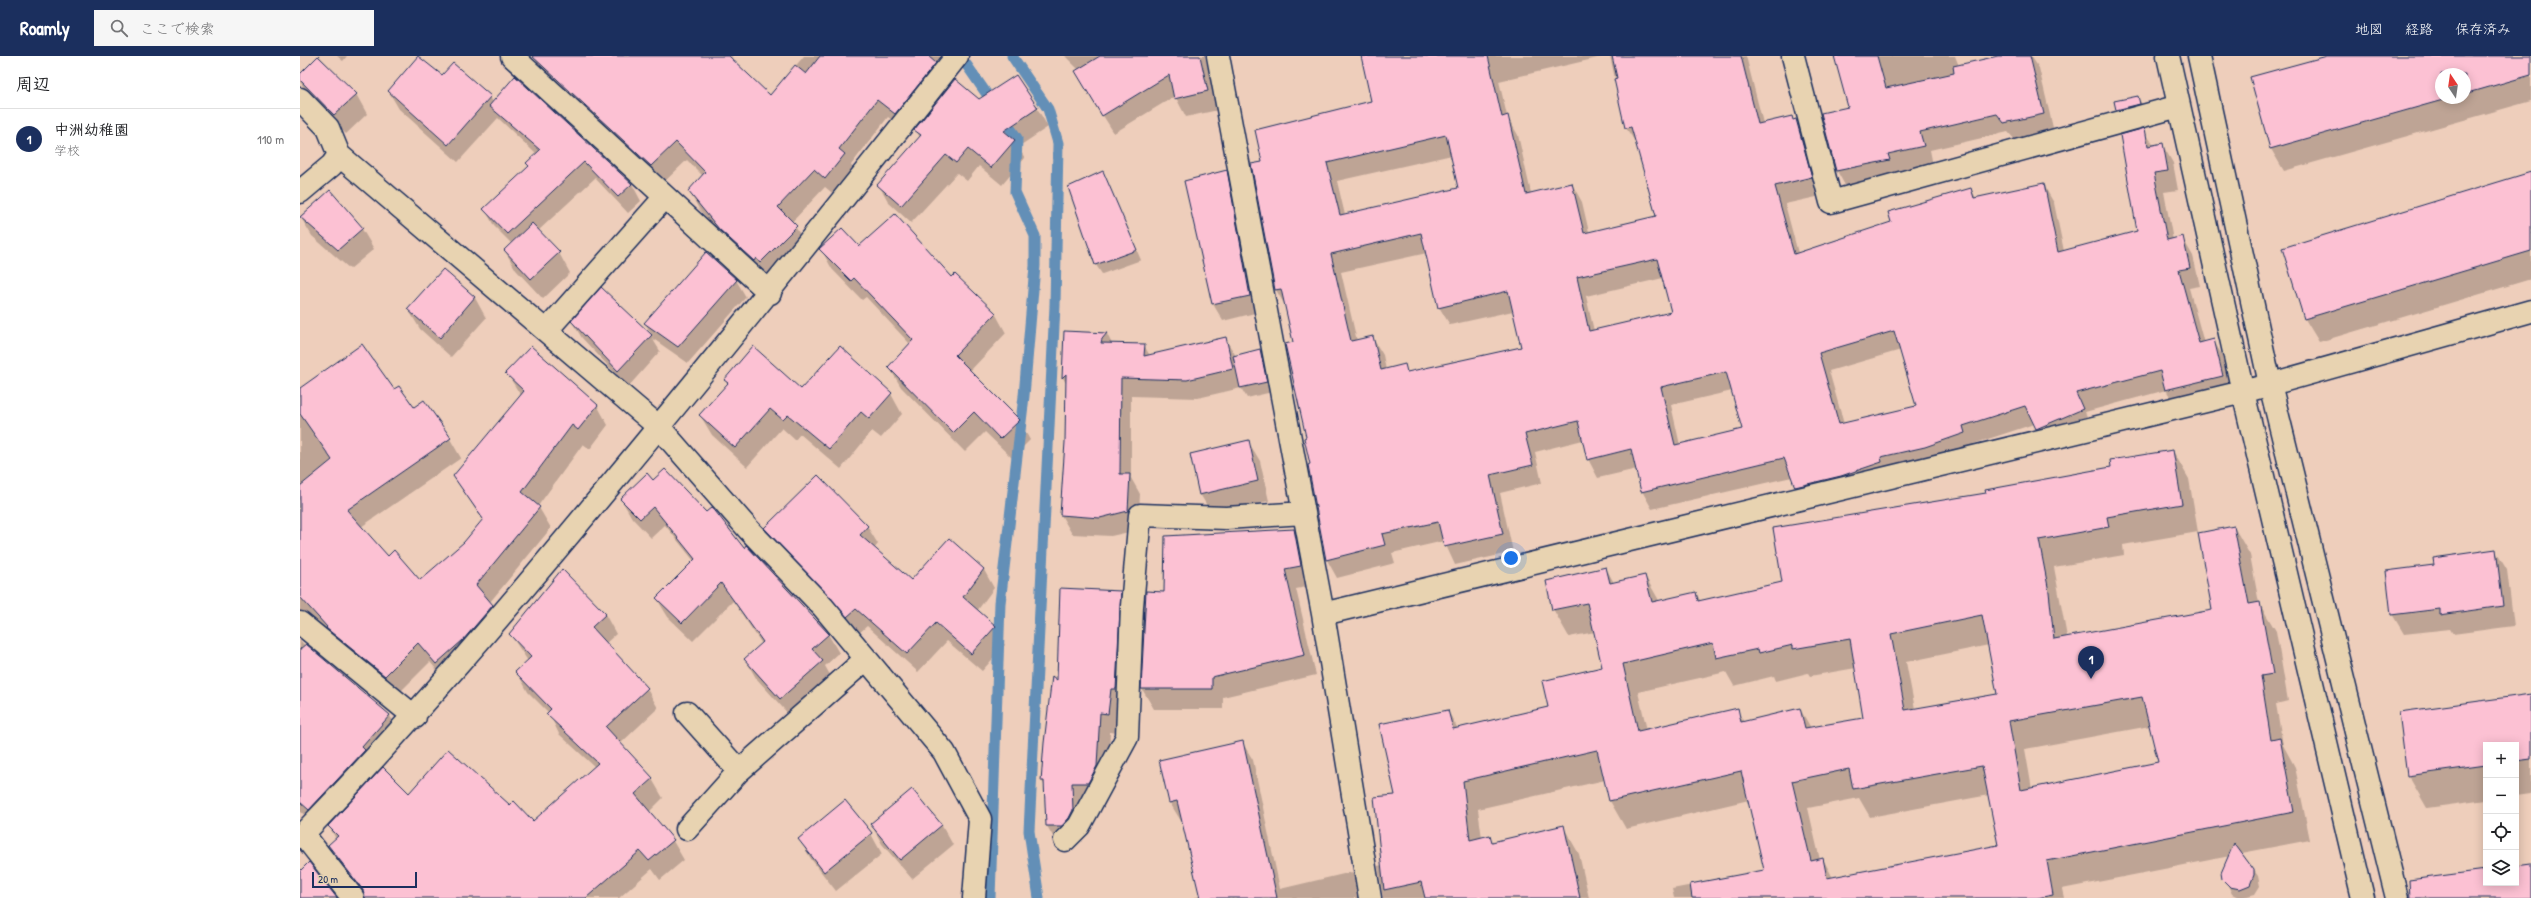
<!DOCTYPE html>
<html lang="ja">
<meta charset="utf-8">
<style>
:root{--surface:#fff;--page:#f6f6f6;--text:#202124;--muted:#757577;--line:#e0e0e0;--accent:#1b2f5e}
body{margin:0;font-family:"Patrick Hand","Klee One",sans-serif;background:var(--page);color:var(--text)}
.controls{position:absolute;right:12px;bottom:12px;display:grid;overflow:hidden;border-radius:0px;box-shadow:0 2px 10px #0003}
.controls button{width:36px;height:36px;display:grid;place-items:center;padding:0;border:0;border-bottom:1px solid var(--line);background:var(--surface);color:var(--text);font:20px sans-serif}
.compass{position:absolute;left:2135px;top:12px;width:36px;height:36px;border-radius:50%;background:var(--surface);box-shadow:0 2px 10px #0003;rotate:347deg}
.scale{position:absolute;left:12px;bottom:10px;width:105px;box-sizing:border-box;padding-left:4px;border:2px solid #1b2f5e;border-top:0;font-size:11px;line-height:14px;white-space:nowrap;color:#1b2f5e;-webkit-text-stroke:3px #e8d3b1;paint-order:stroke}
.you{position:absolute;left:1211px;top:502px;width:14px;height:14px;margin:-10px;border:3px solid #fff;border-radius:50%;background:#1a73e8;box-shadow:0 0 0 6px #1a73e833}
.badge{display:grid;place-items:center;width:26px;height:26px;border-radius:50%;background:var(--accent);color:#fff;font-size:13px;font-weight:700}
.pin{position:absolute;translate:-50% -33px;filter:drop-shadow(0 1px 2px #0008)}
.pin::after{content:'';position:absolute;top:21px;width:14px;height:12px;background:inherit;clip-path:polygon(0 0,100% 0,50% 100%)}
.list{margin:0;padding:0;list-style:none}
h2{display:flex;justify-content:space-between;align-items:center;height:52px;margin:0;padding:0 16px;font-size:17px}
h2 small{font-size:13px;font-weight:400;color:var(--muted)}
.list li{display:grid;grid-template-columns:26px 1fr auto;gap:12px;align-items:center;box-sizing:border-box;height:60px;padding:0 16px;border-top:1px solid var(--line)}
.list b{display:block;font-size:15px;white-space:nowrap}
.list p{margin:0;font-size:13px;white-space:nowrap;color:var(--muted)}
.list em{font-size:13px;font-style:normal;color:var(--muted)}
.icon{flex:none;width:22px;height:22px;fill:none;stroke:currentColor;stroke-width:2;stroke-linecap:round;stroke-linejoin:round}
.map{position:relative;flex:none;width:2231px;height:842px;overflow:hidden}
header{display:flex;align-items:center;gap:24px;box-sizing:border-box;height:56px;padding:0 20px;background:var(--accent);color:#fff}
header strong{font-size:19px}
nav{display:flex;gap:22px;margin-inline-start:auto;font-size:14px}
.search{width:280px;height:36px;background:var(--page);display:flex;align-items:center;gap:10px;box-sizing:border-box;padding:0 14px;border-radius:0px;color:var(--muted);font-size:15px}
main{display:flex}
aside{flex:1;background:var(--surface)}
.map>svg:first-child{display:block}
.shadow{fill:#0003;fill-rule:evenodd}
.lines{fill:none;stroke-linecap:round;stroke-linejoin:round}
.stream{stroke:#638fb7;stroke-width:11}
.building{fill:#fcc1d3;stroke:#1b2f5e;fill-rule:evenodd}
.street-casing{stroke:#1b2f5e;stroke-width:25}
.street{stroke:#e8d3b1;stroke-width:22}
</style>
<header>
<strong>Roamly</strong>
<div class="search"><svg class="icon" aria-label="search" viewBox="0 0 24 24"><circle cx="10" cy="10" r="6"/><path d="M15 15l6 6"/></svg>ここで検索</div>
<nav><a>地図</a><a>経路</a><a>保存済み</a></nav>
</header>
<main>
<aside>
<h2>周辺<small></small></h2>
<ul class="list">
<li><span class="badge">1</span><div><b>中洲幼稚園</b><p>学校</p></div><em>110 m</em></li>
</ul>
</aside>
<div class="map">
<svg width="2231" height="842" viewBox="0 0 2231 842">
<rect width="100%" height="100%" fill="#eecebb"/>
<filter id="ink" filterUnits="userSpaceOnUse"><feTurbulence type="fractalNoise" baseFrequency=".025" numOctaves="2"/><feDisplacementMap in="SourceGraphic" scale="8" xChannelSelector="R" yChannelSelector="G"/><feConvolveMatrix kernelMatrix="1 2 1 2 8 2 1 2 1" color-interpolation-filters="sRGB"/></filter>
<g filter="url(#ink)">
<path class="shadow" d="M19 0 56 38 67 58 46 78 9 41 0 25V19Z
M37 0H47L43 5Z
M234 0H433L430 2 470 40 504 0H644L636 9 645 26 606 76 588 61 551 109 555 117 536 140 525 131 492 166 507 189 471 224 430 191 399 153 389 135 403 120 387 104 362 128 243 19Z
M765 0H905L918 54 886 61 875 40 814 77 787 34 779 14Z
M1062 0H1306L1199 25 1207 60 1218 79 1231 137 1272 128 1282 146 1289 176 1358 160 1338 90 1326 72 1310 0H1446L1463 67 1496 64 1506 82 1521 140 1485 148 1498 197 1592 167 1671 133 1676 142 1743 128 1754 147 1764 195 1838 175 1844 74 1854 90 1862 88 1873 107 1878 134 1864 136 1873 184 1882 181 1893 200 1900 230 1889 232 1904 287 1913 284 1924 302 1933 338 1877 352 1866 334 1785 356 1792 371 1747 391 1734 368 1673 388 1675 395 1507 449 1492 421 1352 453 1342 435 1337 413 1298 422 1288 403 1283 384 1235 396 1242 427 1200 437 1213 496 1155 509 1144 485 1092 497 1095 507 1037 522 1027 504 994 286 986 251 976 234 963 107 1072 45ZM1152 99 1159 133 1045 159 1037 125ZM1127 197 1139 251 1150 269 1213 255 1222 292 1108 317 1104 310 1086 314 1083 299 1072 281 1057 285 1041 216ZM1363 222 1372 257 1294 275 1286 240ZM1601 294 1617 351 1544 368 1529 315ZM1432 335 1443 374 1380 389 1371 349Z
M1535 0H1655L1659 10 1702 0H1731L1739 12 1754 76 1716 85 1708 76 1630 94 1633 109 1547 133 1537 115 1522 58 1550 51Z
M2030 0H2231V45L1984 115 1971 93ZM2141 18H2165V42H2141Z
M119 1 142 21 153 8 190 41 193 46 215 21 332 128 341 145 328 157 295 122 238 175 259 197 270 217 243 243 216 214 205 195 212 188 194 170 185 153 229 111 227 107 236 98 198 62 158 106 99 53 89 36Z
M1838 42 1844 51 1823 64 1815 46Z
M679 44 737 52 748 71 718 91 725 102 702 129 679 110 667 125 657 117 611 167 589 147 579 129 620 82 616 74Z
M926 115 936 132 959 256 923 265 913 248 885 126Z
M803 117 841 204 802 218 796 209Z
M2231 117V223L2019 286 2005 263 1983 192Z
M30 135 62 173 74 193 50 213 12 180 0 160Z
M559 191 652 223 695 257 706 277 670 315 719 364 730 384 712 402 685 376 665 396 601 331 589 311 610 288 566 241 562 244 532 213 521 193Z
M143 214 175 242 186 262 151 301 120 273 108 253Z
M436 224 446 241 388 307 352 282 360 295 328 331 282 282 272 266 301 233 353 281 345 267Z
M765 276 807 278 812 288 844 289 850 300 925 282 936 300 960 294 966 304 972 336 947 342 941 332 898 342 831 340V422L840 438 838 474 811 480 772 478 761 459 766 386 767 329 763 322Z
M540 292 591 338 602 358 581 382 572 375 541 413 500 378 495 384 482 372 447 411 412 379 400 359 428 329 425 324 501 334Z
M207 317 297 349 308 369 290 393 283 388 238 450 251 472 190 546 204 569 148 627 130 606 97 639 2 579 0 583V333L94 334 150 383 161 402 61 471 88 501 120 525 165 486 183 465 154 420 221 340Z
M948 385 960 405 969 445 912 458 900 438Z
M1873 395 1889 423 1898 476 1823 489 1824 499 1754 511 1767 581 1913 555 1934 471 1950 499 1959 547 1976 575 1988 645 1976 648 1983 689 1995 711 2010 784 1942 797 1958 820 1960 830 1955 838 1940 842 1932 838 1922 817 1930 800 1762 833 1764 842H1374L1372 833 1466 815 1449 744 1326 773 1310 745 1305 724 1178 753 1182 782 1190 780 1193 787 1263 770 1279 798 1289 842H1083L1078 810 1082 809 1096 739 1148 655 1158 673 1249 652 1303 611 1295 576 1269 581 1253 553 1306 512 1314 527 1345 520 1360 546 1396 537 1401 546 1483 527 1687 438 1812 412ZM1689 589 1698 638 1615 653 1606 606ZM1556 612 1564 662 1511 672 1500 653 1444 666 1437 654 1347 674 1338 636 1426 616 1434 630 1474 620 1476 625 1508 617 1510 620ZM1850 670 1859 707 1732 733 1725 693ZM1689 739 1699 789 1533 822 1523 803 1520 804 1508 752 1559 742 1570 761Z
M353 425 406 457 528 578 539 597 525 610 533 624 491 661 456 622 445 603 462 588 433 545 393 585 368 561 357 543 394 505 365 469 351 482 332 462 321 443Z
M567 470 578 488 574 493 611 526 649 483 684 514 694 532 677 555 695 571 705 589 682 615 647 585 618 616 567 570 558 578 476 490 465 472Z
M994 474 1005 494 1012 530 996 533 1016 619 923 641V653H854L842 633 865 537Z
M2195 494 2207 514 2214 570 2153 578 2150 573 2104 578 2092 558 2135 510Z
M820 536 831 555 819 677 810 676 808 729 758 789 747 770 745 730 742 725 757 626Z
M305 558 316 578 306 587 347 633 358 652 320 688 352 723 363 742 349 756 373 785 384 804 360 824 352 813 319 842H65L29 790 36 783 29 770 109 739 210 750 233 767 295 711 259 678 249 657 228 636 217 616 228 605 210 578Z
M0 585 90 660 101 679 20 773 0 755Z
M2231 639V738L2216 740V689H2186V744L2127 752 2108 719Z
M942 686 953 704 980 833 1052 816 1063 834 1064 842H894L900 840 883 764 881 765 870 747 861 705Z
M612 734 642 769 653 789 612 823 582 788 571 768Z
M545 746 571 778 582 798 536 835 511 803 499 783Z"/>
<g class="lines">
<path class="stream" d="M712 0 748 53 758 87 755 250 729 775 739 842
M666 8 717 82 715 136 735 180V210L724 340 700 547 690 842"/>
</g>
<path class="building" d="M18 0 57 38 34 59 0 24V18Z
M118 0 142 19 153 7 191 40 148 89 88 35Z
M232 0H429L470 39 495 9 506 18 520 0H628L636 7 595 58 577 44 539 93 545 98 525 123 514 113 478 151 497 170 460 207 456 202 454 205 419 173 388 135 405 116 376 86 351 110Z
M800 0H900L908 35 874 43 869 19 802 60 775 15Z
M1061 0H1188L1202 61 1208 59 1226 138 1272 127 1284 177 1356 160 1331 71 1325 72 1314 23 1317 22 1312 0H1441L1458 68 1492 60 1493 64 1496 63 1512 121 1475 130 1494 198 1591 166 1588 156 1671 132 1674 142 1744 127 1758 196 1837 175 1820 79 1845 72 1848 90 1863 87 1868 115 1854 117 1867 184 1883 180 1890 212 1879 214 1899 287 1914 283 1923 320 1865 334 1860 315 1776 337 1783 353 1736 373 1725 350 1663 370 1665 377 1625 391 1581 401 1582 406 1541 420 1495 431 1484 402 1341 436 1331 393 1287 404 1278 365 1225 378 1233 409 1190 419 1203 478 1144 491 1138 466 1082 478 1085 489 1026 504 1008 409 1010 408 1004 382 1006 381 985 288 993 286 981 233 975 234 951 108 962 106 955 74 1071 45ZM1146 79 1158 132 1040 159 1027 107ZM1121 177 1138 252 1208 235 1221 291 1107 316 1105 308 1081 314 1073 280 1051 285 1031 198ZM1357 203 1371 256 1289 275 1277 221ZM1594 275 1616 350 1539 368 1519 297ZM1426 316 1442 373 1375 389 1361 331Z
M1534 0H1577L1586 32 1654 17 1653 10 1698 0H1730L1744 58 1704 67 1697 58 1620 76 1624 90 1588 98 1590 104 1536 115 1521 57 1548 51Z
M2027 0H2231V19L2165 38V18H2141V42H2150L1970 93 1950 21Z
M716 19 738 52 704 75 715 84 691 112 668 93 656 107 646 99 601 150 577 129 621 79 614 74 655 23 679 43Z
M215 20 332 128 318 141 284 106 207 178 183 153 229 110 226 107 240 94 189 50Z
M1838 40 1840 48 1816 54 1814 45Z
M927 114 950 240 912 248 884 125Z
M803 115 837 194 795 209 768 131Z
M2231 116V195L2004 263 1982 192Z
M30 134 63 172 38 194 0 161Z
M595 158 652 221 655 218 696 257 655 299 720 364 700 383 674 356 653 377 588 311 613 284 554 222 551 225 519 193 542 172 559 190Z
M232 167 260 196 231 223 204 194Z
M406 196 437 224 378 291 344 267Z
M143 213 175 241 140 282 107 253Z
M301 231 352 279 318 315 271 265Z
M764 275 807 277 802 283 801 287 845 288 844 300 926 281 933 313 887 324 821 322 820 418H830L828 455 800 462 760 459 765 386 766 318 762 322Z
M62 288 94 333 99 330 114 351 124 344 151 382 47 454 88 500 94 494 120 524 164 486 183 463 153 420 224 335 205 317 231 290 298 349 278 374 272 369 222 436 240 451 176 529 193 549 163 584 136 608 118 587 85 620 26 572 27 571 0 541V430L32 404 0 358V332Z
M453 290 501 333 540 290 592 337 569 363 561 356 529 393 488 359 483 364 470 353 435 392 399 359 428 327 424 324Z
M960 293 967 326 940 332 933 300Z
M949 384 958 425 899 439 890 398Z
M1873 394 1882 448 1807 461 1809 471 1739 484 1749 536 1754 583 1912 554 1898 477 1934 470 1949 548 1960 546 1973 618 1961 620 1971 684 1980 682 1994 756 1747 805 1753 839 1737 842H1392L1390 828 1464 814 1441 715 1309 745 1297 694 1163 725 1170 784 1190 779 1192 786 1264 769 1280 842H1125L1121 826 1084 834 1074 741 1095 739 1079 668 1148 654 1153 673 1248 651 1242 625 1302 611 1287 547 1252 554 1246 525 1306 511 1310 527 1345 519 1352 546 1396 536 1398 545 1482 526 1473 472 1686 437 1685 434 1811 411 1810 404ZM1682 559 1697 638 1605 654 1591 578ZM1550 583 1563 662 1505 672 1500 652 1441 666 1438 652 1338 675 1323 608 1413 587 1416 602 1458 593 1459 597 1493 589V593ZM1842 641 1858 706 1721 734 1709 665ZM1682 710 1698 789 1527 822 1523 802 1511 805 1492 725 1549 713 1553 733Z
M365 413 406 456 412 451 444 492 446 489 529 578 512 593 523 605 480 643 444 603 463 586 421 527 382 567 356 542 395 503 353 451 340 463 320 443 347 417 353 424Z
M518 419 568 470 560 479 611 524 649 482 684 513 663 541 696 570 671 598 636 567 607 598 556 553 547 561 464 472Z
M994 473 1001 510 985 513 1005 599 912 621V633H841L846 535 864 536 865 480Z
M2196 493 2203 550 2140 559V553L2091 559 2086 515 2134 509 2133 502Z
M262 513 306 558 292 571 348 632 306 671 353 722 335 738 374 784 349 805 340 795 286 842H65L63 834 28 789 38 780 28 770 83 711 109 737 148 693 210 749 214 745 233 765 298 707 246 658 251 653 215 616 231 601 209 578Z
M760 532 821 535 816 633H811L808 658 800 657 797 710 788 727H772L773 754 769 762 762 770H746L744 725H741L744 687 752 620 757 624Z
M6 588 90 659 62 691 65 694 9 754 0 746V593Z
M2231 638V703L2216 705V689H2186V709L2107 720 2099 656Z
M943 685 977 842H900L877 745 869 747 859 704Z
M612 733 642 769 600 804 570 768Z
M545 744 572 777 524 816 498 783Z
M1934 787 1954 814V819L1950 829 1940 833 1930 831 1922 823 1921 817Z
M9 806 37 842H0V815Z
M2231 808V842H2110L2109 824 2186 814V827H2216V810Z"/>
<g class="lines">
<defs>
<path id="street" d="M212 0 470 237
M918 0 1023 558 1070 842
M1493 0 1531 146 1879 50
M1868 0 1943 336 2063 842
M1899 0 1970 328 2097 842
M0 43 28 72 39 99 32 109 0 136
M39 99 359 371 449 474 523 551 644 696 680 763 674 842
M246 275 365 141
M1023 558 1943 336 2231 255
M0 567 115 661
M387 657 439 715
M387 773 439 715 566 603
M3 778 53 842
M0 781C110 668 211 549 312 427 429 286 543 144 657 0
M765 784 779 770 827 681 832 550 840 459 926 462 1004 457"/>
</defs>
<use href="#street" class="street-casing"/>
<use href="#street" class="street"/>
</g>
</g>
</svg>
<div class="controls">
<button>+</button>
<button>−</button>
<button><svg class="icon" aria-label="locate" viewBox="0 0 24 24"><circle cx="12" cy="12" r="6"/><path d="M12 2v4M12 18v4M2 12h4M18 12h4"/></svg></button>
<button><svg class="icon" aria-label="layers" viewBox="0 0 24 24"><path d="M12 4l9 5-9 5-9-5zM3 14l9 5 9-5"/></svg></button>
</div>
<svg class="compass" viewBox="-18 -18 36 36"><path d="M0-13l5 13h-10z" fill="#e53935"/><path d="M0 13l5-13h-10z" fill="#757577"/></svg>
<div class="scale">20 m</div>
<div class="you"></div>
<div class="pin badge" style="left:1791px;top:623px">1</div>
</div>
</main>
